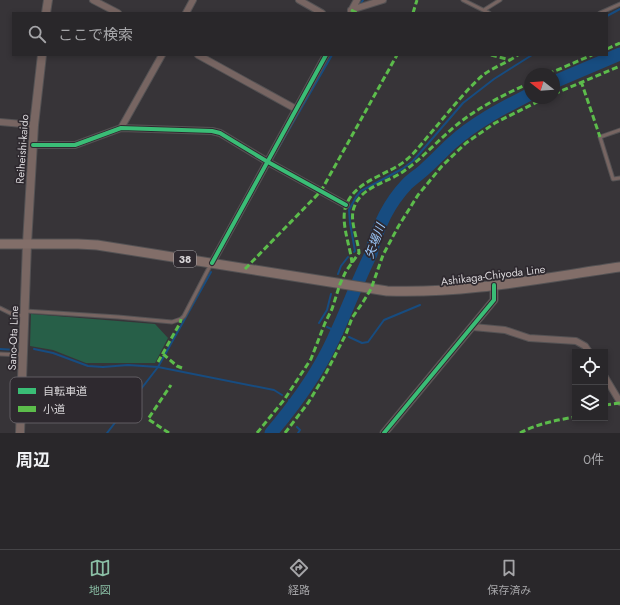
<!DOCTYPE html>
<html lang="ja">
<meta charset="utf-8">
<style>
:root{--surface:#29272a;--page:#353336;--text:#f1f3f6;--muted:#a5a5a8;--line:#454447;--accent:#8abfa5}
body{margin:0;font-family:Jost,"Noto Sans JP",sans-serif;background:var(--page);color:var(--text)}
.controls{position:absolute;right:12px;bottom:12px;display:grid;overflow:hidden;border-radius:0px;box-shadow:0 2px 6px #0003}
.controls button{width:36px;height:36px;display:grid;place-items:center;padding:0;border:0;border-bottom:1px solid var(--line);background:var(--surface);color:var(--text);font:20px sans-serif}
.compass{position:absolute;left:524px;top:68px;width:36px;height:36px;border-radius:50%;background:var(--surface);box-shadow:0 2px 6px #0003;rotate:287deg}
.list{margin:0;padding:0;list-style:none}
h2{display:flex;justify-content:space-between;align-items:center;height:52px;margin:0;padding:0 16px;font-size:17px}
h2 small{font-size:13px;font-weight:400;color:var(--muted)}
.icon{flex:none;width:22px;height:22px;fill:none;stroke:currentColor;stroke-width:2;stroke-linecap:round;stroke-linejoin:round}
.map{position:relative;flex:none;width:620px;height:433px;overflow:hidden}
.search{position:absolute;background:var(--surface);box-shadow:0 2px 6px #0003;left:12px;right:12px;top:12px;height:44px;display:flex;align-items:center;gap:10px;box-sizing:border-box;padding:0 14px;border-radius:0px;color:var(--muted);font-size:15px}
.sheet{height:116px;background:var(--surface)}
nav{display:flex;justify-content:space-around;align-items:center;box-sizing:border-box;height:56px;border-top:1px solid var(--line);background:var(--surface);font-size:11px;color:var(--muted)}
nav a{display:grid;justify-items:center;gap:2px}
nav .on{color:var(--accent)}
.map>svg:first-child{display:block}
.green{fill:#275f48}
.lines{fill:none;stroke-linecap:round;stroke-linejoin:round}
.stream{stroke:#174c80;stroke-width:2}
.river{stroke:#174c80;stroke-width:13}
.service-casing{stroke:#545254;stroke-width:5}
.minor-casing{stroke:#545254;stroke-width:8}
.tertiary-casing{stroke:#545254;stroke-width:9}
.secondary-casing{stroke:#545254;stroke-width:10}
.primary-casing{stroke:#545254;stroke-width:11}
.service{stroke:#776562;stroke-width:3}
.minor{stroke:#776562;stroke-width:6}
.tertiary{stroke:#776562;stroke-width:7}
.secondary{stroke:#796763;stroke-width:8}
.primary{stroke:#826e69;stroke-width:9}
.quiet{stroke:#5cbc4b;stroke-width:3;stroke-dasharray:6 3;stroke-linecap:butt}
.cycleway-casing{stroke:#2e292f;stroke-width:6}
.cycleway{stroke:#3abd76;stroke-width:4}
.labels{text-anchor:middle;stroke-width:3.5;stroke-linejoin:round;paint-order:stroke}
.shield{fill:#2e292f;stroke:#a6a2a6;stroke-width:1}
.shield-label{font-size:10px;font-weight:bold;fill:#d9d6d9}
.street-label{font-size:11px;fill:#d9d6d9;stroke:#2e292f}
.water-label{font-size:12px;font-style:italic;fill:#9cc8fa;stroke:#2e292f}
.key{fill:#2e292f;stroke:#615d62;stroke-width:1}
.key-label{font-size:11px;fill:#d9d6d9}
</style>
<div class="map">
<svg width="620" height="433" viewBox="0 0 620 433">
<rect width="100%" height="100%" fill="#373438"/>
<path class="green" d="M31 314 155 324 168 338 155 363H86L53 350 30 346Z"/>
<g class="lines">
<path class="stream" d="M360 5 363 0
M607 16 620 9
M272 159 332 55
M354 252 355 251 350 223 349 210 356 197 361 191 402 169 413 161 463 103 494 79 532 55
M338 274 341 266 348 257
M319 323 327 310 331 294
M327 327 342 334
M349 337 362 343 368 342 384 320 420 305
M0 349 16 350
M34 349 53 353 88 366 103 367 128 365 158 367 274 390 282 395
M289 400 295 404
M284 417 288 421
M297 427 300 430 298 433
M107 433 158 367 211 272"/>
<path class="river" d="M554 82 620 54
M271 433C293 407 311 383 327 352 343 321 355 286 371 254 377 228 389 203 407 184 413 178 420 174 426 168 435 160 443 151 452 143 475 122 503 108 530 94"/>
<defs>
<path id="service" d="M463 0 489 13
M484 10 500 0
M600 13 620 4
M620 130 600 137 613 179 620 178
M0 308 10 313 23 316
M25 311 118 317 172 322 181 319 184 316 211 264
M0 354 22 355"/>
<path id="minor" d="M93 0 118 13
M299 0 322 13
M351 10 383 0
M351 11 357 0
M186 13 193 0
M198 55 296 109
M0 122 34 125
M121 128 162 55
M33 145H75L121 128 212 131 220 133 268 162 346 205
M212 263 326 55
M473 327 505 330 529 338 576 341 585 346 589 352
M605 377 620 402"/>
<path id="tertiary" d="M384 433 494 300V285"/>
<path id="secondary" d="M46 13 48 0
M20 433 27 244 34 125 42 55"/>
<path id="primary" d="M0 244H78L97 245 387 291C465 294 543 278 620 267"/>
</defs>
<use href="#service" class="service-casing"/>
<use href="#minor" class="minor-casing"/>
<use href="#tertiary" class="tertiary-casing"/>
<use href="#secondary" class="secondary-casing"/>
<use href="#primary" class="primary-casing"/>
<use href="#service" class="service"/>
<use href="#minor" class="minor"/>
<use href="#tertiary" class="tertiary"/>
<use href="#secondary" class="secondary"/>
<use href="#primary" class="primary"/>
<path class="quiet" d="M351 10 357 13
M413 13 417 0
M607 49 620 43
M491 55 510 60 518 55
M548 74 592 55
M581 81 600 137
M554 94 620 66
M352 263C350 244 339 220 347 203 358 180 387 175 405 161 415 153 422 143 430 134 447 114 464 92 483 75 491 69 501 65 510 60
M245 269 321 191 397 55
M163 354 177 366 182 368
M158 362 180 323 181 319
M605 405 620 403
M169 433 148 419 171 385
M257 433 284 400 311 359 325 323 332 309 340 284 346 271 359 253C358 238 348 219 355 205 363 186 389 182 404 171 424 157 440 138 459 123 481 106 505 94 530 83
M285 433 308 403 325 375 346 334 352 318 363 302 371 289 383 255 398 227 418 195 442 166 466 143 495 123 545 98
M520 433C536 424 557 420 575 417"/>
<defs>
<path id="cycleway" d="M33 145H75L121 128 212 131 220 133 268 162 346 205
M212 263 326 55
M384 433 494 300V285"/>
</defs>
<use href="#cycleway" class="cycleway-casing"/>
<use href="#cycleway" class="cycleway"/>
</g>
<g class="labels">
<rect class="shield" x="174" y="251" width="22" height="16" rx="3"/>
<g class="shield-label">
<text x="185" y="263">38</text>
</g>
<g class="street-label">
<text transform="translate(22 149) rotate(-86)" y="4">Reiheishi-kaido</text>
<text transform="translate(493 275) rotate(-7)" y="4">Ashikaga-Chiyoda Line</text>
<text transform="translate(13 338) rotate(-88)" y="4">Sano-Ota Line</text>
</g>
<g class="water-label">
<text transform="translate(375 241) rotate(-70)" y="4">矢場川</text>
</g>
</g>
<rect x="10" y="377" width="132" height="46" rx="6" class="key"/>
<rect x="18" y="388" width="18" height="6" fill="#3abd76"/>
<rect x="18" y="406" width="18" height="6" fill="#5cbc4b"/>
<g class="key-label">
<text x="43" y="395">自転車道</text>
<text x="43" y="413">小道</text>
</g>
</svg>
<div class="controls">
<button><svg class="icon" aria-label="locate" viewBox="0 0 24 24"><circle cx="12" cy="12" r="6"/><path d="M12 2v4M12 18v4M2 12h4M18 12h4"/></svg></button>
<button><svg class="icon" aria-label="layers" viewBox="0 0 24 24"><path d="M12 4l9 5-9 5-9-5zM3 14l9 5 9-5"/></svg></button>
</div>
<svg class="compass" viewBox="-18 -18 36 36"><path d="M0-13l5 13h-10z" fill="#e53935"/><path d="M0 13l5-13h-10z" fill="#a5a5a8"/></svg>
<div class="search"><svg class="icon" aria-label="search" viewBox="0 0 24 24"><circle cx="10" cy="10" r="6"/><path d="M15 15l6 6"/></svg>ここで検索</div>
</div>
<section class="sheet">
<h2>周辺<small>0件</small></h2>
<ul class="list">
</ul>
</section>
<nav>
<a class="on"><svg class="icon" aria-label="map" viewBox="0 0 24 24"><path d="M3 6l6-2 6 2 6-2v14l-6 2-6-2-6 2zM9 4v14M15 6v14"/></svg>地図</a>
<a><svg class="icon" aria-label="directions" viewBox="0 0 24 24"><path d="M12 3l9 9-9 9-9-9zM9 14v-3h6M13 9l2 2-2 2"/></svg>経路</a>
<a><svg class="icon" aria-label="saved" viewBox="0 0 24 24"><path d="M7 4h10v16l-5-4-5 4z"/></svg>保存済み</a>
</nav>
